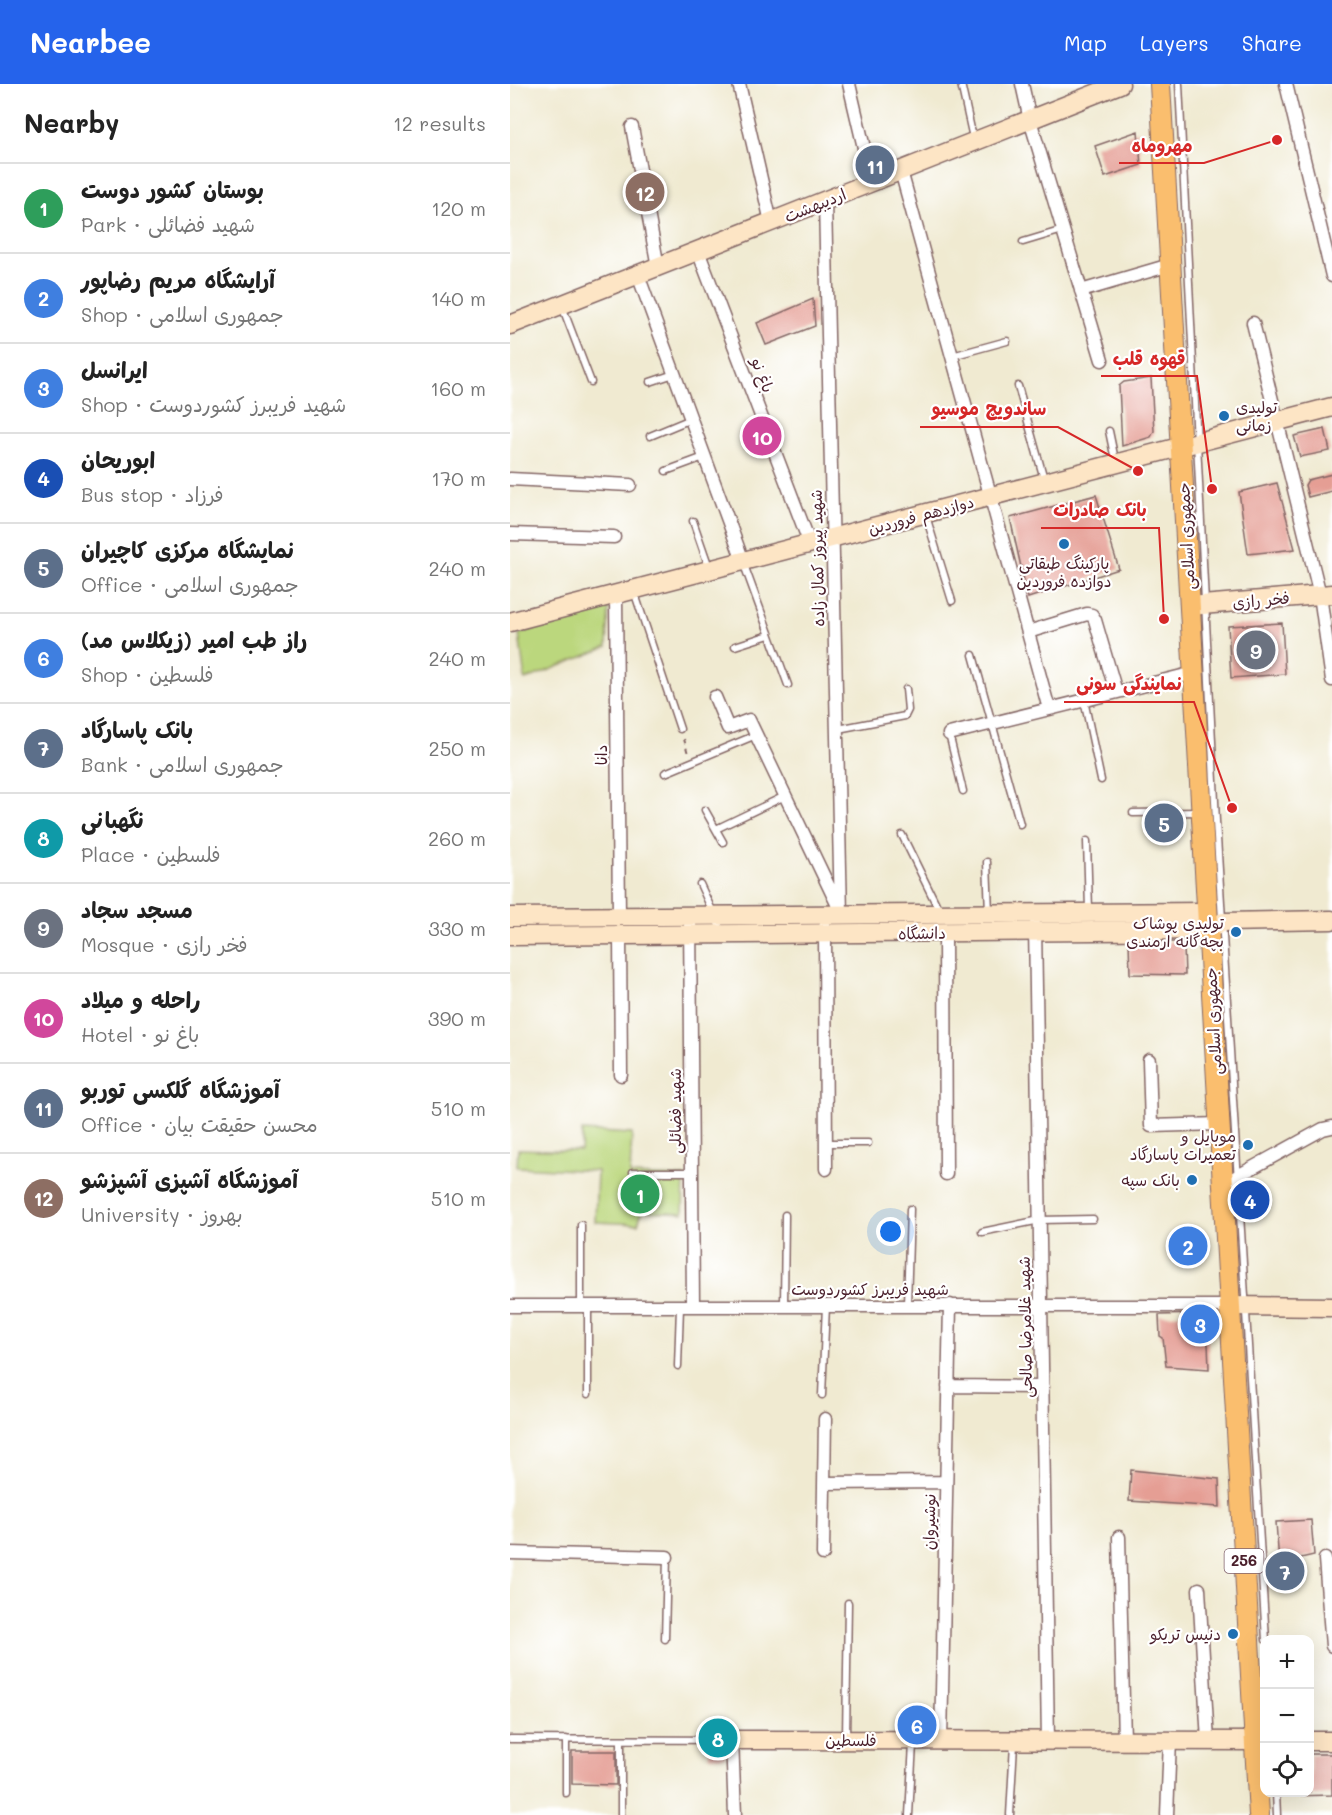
<!DOCTYPE html>
<meta charset="utf-8">
<style>
:root{--surface:#fff;--page:#f6f6f6;--text:#222;--muted:#767676;--line:#e0e0e0;--accent:#2563eb}
body{margin:0;font-family:Mali,"Playpen Sans Arabic",sans-serif;background:var(--page);color:var(--text)}
.controls{position:absolute;right:18px;bottom:18px;display:grid;overflow:hidden;border-radius:12px;box-shadow:0 6px 24px #0002}
.controls button{width:54px;height:54px;display:grid;place-items:center;padding:0;border:0;border-bottom:2px solid var(--line);background:var(--surface);color:var(--text);font:30px sans-serif}
.you{position:absolute;left:381px;top:1148px;width:21px;height:21px;margin:-15px;border:4px solid #fff;border-radius:50%;background:#1a73e8;box-shadow:0 0 0 9px #1a73e833}
.badge{display:grid;place-items:center;width:39px;height:39px;border-radius:50%;background:var(--accent);color:#fff;font-size:20px;font-weight:700}
.pin{position:absolute;translate:-50% -50%;border:3px solid #fff;box-shadow:0 2px 6px #0006}
.list{margin:0;padding:0;list-style:none}
h2{display:flex;justify-content:space-between;align-items:center;height:78px;margin:0;padding:0 24px;font-size:26px}
h2 small{font-size:20px;font-weight:400;color:var(--muted)}
.list li{display:grid;grid-template-columns:39px 1fr auto;gap:18px;align-items:center;box-sizing:border-box;height:90px;padding:0 24px;border-top:2px solid var(--line)}
.list b{display:block;font-size:22px;white-space:nowrap}
.list p{margin:0;font-size:20px;white-space:nowrap;color:var(--muted)}
.list em{font-size:20px;font-style:normal;color:var(--muted)}
.icon{flex:none;width:33px;height:33px;fill:none;stroke:currentColor;stroke-width:2;stroke-linecap:round;stroke-linejoin:round}
.map{position:relative;flex:none;width:822px;height:1731px;overflow:hidden}
header{display:flex;align-items:center;gap:36px;box-sizing:border-box;height:84px;padding:0 30px;background:var(--accent);color:#fff}
header strong{font-size:28px}
nav{display:flex;gap:33px;margin-inline-start:auto;font-size:21px}
main{display:flex}
aside{flex:1;background:var(--surface)}
.map>svg:first-child{display:block}
.green{fill:#bbd77d;stroke:#827b54;stroke-width:1.5}
.building{fill:#e59e94}
.lines{fill:none;stroke-linecap:round;stroke-linejoin:round}
.lane-casing{stroke:#846665;stroke-width:9}
.street-casing{stroke:#846665;stroke-width:15}
.secondary-casing{stroke:#846665;stroke-width:21}
.primary-casing{stroke:#846665;stroke-width:22}
.path{stroke:#846665;stroke-width:2;stroke-dasharray:4.5 4.5;stroke-linecap:butt}
.lane{stroke:#fff;stroke-width:6}
.street{stroke:#fff;stroke-width:12}
.secondary{stroke:#fde5c5;stroke-width:18}
.primary{stroke:#fabe6e;stroke-width:20}
.poi-dot{fill:#1f6fb2;stroke:#fff;stroke-width:2}
.labels{text-anchor:middle;stroke-width:4.5;stroke-linejoin:round;paint-order:stroke}
.shield{fill:#fff;stroke:#80626b;stroke-width:1.5}
.shield-label{font-size:15px;font-weight:bold;fill:#4a1f2b}
.street-label{font-size:16px;fill:#4a1f2b;stroke:#fff}
.poi-label{font-size:16px;fill:#4a1f2b;stroke:#fff;text-anchor:end}
.leader{fill:none;stroke:#d62828;stroke-width:2}
.callout-dot{fill:#d62828;stroke:#fff;stroke-width:2}
.callout-label{font-size:18px;text-anchor:middle;font-weight:bold;fill:#d62828;stroke:#fff;stroke-width:4.5;stroke-linejoin:round;paint-order:stroke}
</style>
<header>
<strong>Nearbee</strong>
<nav><a>Map</a><a>Layers</a><a>Share</a></nav>
</header>
<main>
<aside>
<h2>Nearby<small>12 results</small></h2>
<ul class="list">
<li><span class="badge" style="background:#2e9e5b">1</span><div><b>بوستان کشور دوست</b><p>Park · شهید فضائلی</p></div><em>120 m</em></li>
<li><span class="badge" style="background:#3f7fe0">2</span><div><b>آرایشگاه مریم رضاپور</b><p>Shop · جمهوری اسلامی</p></div><em>140 m</em></li>
<li><span class="badge" style="background:#3f7fe0">3</span><div><b>ایرانسل</b><p>Shop · شهید فریبرز کشوردوست</p></div><em>160 m</em></li>
<li><span class="badge" style="background:#1a4fb4">4</span><div><b>ابوریحان</b><p>Bus stop · فرزاد</p></div><em>170 m</em></li>
<li><span class="badge" style="background:#5c6f8a">5</span><div><b>نمایشگاه مرکزی کاچیران</b><p>Office · جمهوری اسلامی</p></div><em>240 m</em></li>
<li><span class="badge" style="background:#3f7fe0">6</span><div><b>راز طب امیر (زیکلاس مد)</b><p>Shop · فلسطین</p></div><em>240 m</em></li>
<li><span class="badge" style="background:#5c6f8a">7</span><div><b>بانک پاسارگاد</b><p>Bank · جمهوری اسلامی</p></div><em>250 m</em></li>
<li><span class="badge" style="background:#0f9aa8">8</span><div><b>نگهبانی</b><p>Place · فلسطین</p></div><em>260 m</em></li>
<li><span class="badge" style="background:#6b7280">9</span><div><b>مسجد سجاد</b><p>Mosque · فخر رازی</p></div><em>330 m</em></li>
<li><span class="badge" style="background:#d1479c">10</span><div><b>راحله و میلاد</b><p>Hotel · باغ نو</p></div><em>390 m</em></li>
<li><span class="badge" style="background:#5c6f8a">11</span><div><b>آموزشگاه گلکسی توربو</b><p>Office · محسن حقیقت بیان</p></div><em>510 m</em></li>
<li><span class="badge" style="background:#8d6e63">12</span><div><b>آموزشگاه آشپزی آشپزشو</b><p>University · بهروز</p></div><em>510 m</em></li>
</ul>
</aside>
<div class="map">
<svg width="822" height="1731" viewBox="0 0 822 1731">
<rect width="100%" height="100%" fill="#fff"/>
<filter id="ink" filterUnits="userSpaceOnUse"><feTurbulence type="fractalNoise" baseFrequency=".0167" numOctaves="2"/><feDisplacementMap in="SourceGraphic" scale="12" xChannelSelector="R" yChannelSelector="G"/><feConvolveMatrix kernelMatrix="1 2 1 2 8 2 1 2 1" color-interpolation-filters="sRGB"/></filter>
<filter id="wash" filterUnits="userSpaceOnUse"><feTurbulence type="fractalNoise" baseFrequency=".008" numOctaves="4" result="noise"/><feDisplacementMap in="SourceGraphic" scale="24" xChannelSelector="R" yChannelSelector="G"/><feGaussianBlur stdDeviation="1.35" result="paint"/><feColorMatrix in="noise" values="0 0 0 0 0 0 0 0 0 0 0 0 0 0 0 0 0 1.4 0 .05"/><feComposite in="paint" operator="in"/></filter>
<g filter="url(#wash)">
<rect width="100%" height="100%" fill="#f0ead1"/>
<path class="green" d="M99 519 97 563 15 596 9 550Z
M72 1047 122 1050 120 1091 174 1093 173 1129 132 1127 128 1140 85 1138 87 1087 7 1083 8 1065 71 1067Z"/>
<g id="blocks">
<path class="building" d="M628 47 631 81 595 93 585 62Z
M303 215 305 242 256 261 247 239Z
M641 294 644 347 641 353 612 362 609 302 614 298Z
M815 345 820 367 790 373 784 352Z
M822 390V407L798 413 795 401 798 396Z
M767 399 785 465 738 470 729 408Z
M586 411 609 485 518 514 500 434Z
M772 539 775 590 721 594 718 542Z
M619 858H670L674 862 675 891 620 890Z
M690 1230 697 1235 699 1285 656 1282 653 1254 650 1252 649 1231Z
M621 1386 709 1395 710 1423 619 1417Z
M801 1436 804 1471 769 1479 766 1438Z
M201 1636H217L215 1673 199 1672Z
M62 1667H106V1701L62 1700Z
M800 1670H822V1711L783 1712V1708H800Z"/>
</g>
</g>
<g filter="url(#ink)">
<use href="#blocks" fill-opacity="0" stroke="#846665" stroke-width="1.5"/>
<g class="lines">
<defs>
<path id="lane" d="M451 0 463 54
M669 0 706 737 756 1556
M513 158 553 146
M52 222 81 298
M442 272 497 257
M140 298 164 290
M508 302 534 395
M599 347 605 376
M140 352 181 335
M156 387 194 373
M416 432 442 517
M183 437 199 483
M233 478 278 601
M124 507 170 645
M225 562 259 551
M463 571 510 740
M574 616 591 696
M328 645 395 632 398 626 396 605
M439 650 453 707
M155 689 246 651
M195 726 213 758
M623 729 689 728
M206 745 275 712
M392 751 430 828
M577 757 579 826
M477 778 479 828
M190 800 212 848
M316 1059H358
M123 1088H182
M71 1141V1222
M472 1148 530 1136 583 1135
M397 1221 400 1125
M274 1222 275 1131
M168 1282 170 1223
M78 1310V1222
M312 1311 316 1222
M155 1555 157 1473
M336 1653 338 1519
M0 1655 221 1656
M111 1656V1731
M766 1708 767 1731
M56 1709V1655
M399 1731 403 1660
M500 1731 504 1660"/>
<path id="street" d="M229 0 261 138
M339 0 362 98
M512 0 520 36 592 276
M776 0 822 192
M122 43 148 183
M391 87 539 625
M315 117 331 830
M188 167 300 460
M128 191 233 477
M571 207 660 181
M743 239 810 511 822 596
M0 395 120 401
M0 450 104 453
M106 511 109 832
M518 548 577 530 582 531 585 536 606 608
M205 613 218 644 239 636 330 826
M439 650 684 589
M180 831 183 1222
M525 842 538 1657
M315 843 316 1085
M435 848 436 1090
M110 851 111 991
M639 976 641 1042 709 1040
M713 1100 813 1045 822 1043
M0 1222H720
M438 1302 533 1303
M314 1399 436 1398
M609 1453 614 1657
M0 1469 157 1473
M313 1470 315 1335
M815 1475 822 1562
M689 1505 698 1657
M222 1656 225 1731
M431 1657 440 1221
M657 1731 660 1656"/>
<path id="secondary" d="M0 241 610 0
M680 522 822 510
M0 538 822 323
M0 833 697 828
M0 852 698 846 713 838 822 836
M720 1222 822 1223
M222 1656 754 1657
M800 1657H822"/>
<path id="primary" d="M650 0 749 1731"/>
</defs>
<use href="#lane" class="lane-casing"/>
<use href="#street" class="street-casing"/>
<use href="#secondary" class="secondary-casing"/>
<use href="#primary" class="primary-casing"/>
<path class="path" d="M174 655 178 670"/>
<use href="#lane" class="lane"/>
<use href="#street" class="street"/>
<use href="#secondary" class="secondary"/>
<use href="#primary" class="primary"/>
</g>
</g>
<g class="poi-dot">
<circle cx="714" cy="332" r="6"/>
<circle cx="554" cy="460" r="6"/>
<circle cx="726" cy="848" r="6"/>
<circle cx="738" cy="1061" r="6"/>
<circle cx="682" cy="1096" r="6"/>
<circle cx="723" cy="1550" r="6"/>
</g>
<g class="labels">
<rect class="shield" x="714.5" y="1465" width="39" height="24" rx="4.5"/>
<g class="shield-label">
<text x="734" y="1482">256</text>
</g>
<g class="street-label">
<text transform="translate(305 121) rotate(-22)" y="6">اردیبهشت</text>
<text transform="translate(253 291) rotate(69)" y="6">باغ نو</text>
<text transform="translate(411 431) rotate(-15)" y="6">دوازدهم فروردین</text>
<text transform="translate(676 452) rotate(-93)" y="6">جمهوری اسلامی</text>
<text transform="translate(307 474) rotate(-91)" y="6">شهید پیروز کمال زاده</text>
<text transform="translate(751 516) rotate(-5)" y="6">فخر رازی</text>
<text transform="translate(91 671) rotate(-91)" y="6">دانا</text>
<text transform="translate(412 849) rotate(-1)" y="6">دانشگاه</text>
<text transform="translate(703 937) rotate(-93)" y="6">جمهوری اسلامی</text>
<text transform="translate(165 1027) rotate(-90)" y="6">شهید فضائلی</text>
<text x="360" y="1211">شهید فریبرز کشوردوست</text>
<text transform="translate(515 1243) rotate(-91)" y="6">شهید غلامرضا صالحی</text>
<text transform="translate(419 1438) rotate(-89)" y="6">نوشیروان</text>
<text x="341" y="1662">فلسطین</text>
</g>
<g class="poi-label">
<text x="726" y="329" text-anchor="start">تولیدی<tspan x="726" dy="18">زمانی</tspan></text>
<text x="554" y="485" text-anchor="middle">پارکینگ طبقاتی<tspan x="554" dy="18">دوازده فروردین</tspan></text>
<text x="714" y="845">تولیدی پوشاک<tspan x="714" dy="18">بچه‌گانه ارمندی</tspan></text>
<text x="726" y="1058">موبایل و<tspan x="726" dy="18">تعمیرات پاسارگاد</tspan></text>
<text x="670" y="1102">بانک سپه</text>
<text x="711" y="1556">دنیس تریکو</text>
</g>
</g>
<path class="leader" d="M767 56L694 79H609M702 405L687 292H591M628 387L548 343H410M654 535L649 444H531M722 724L684 618H554"/>
<g class="callout-dot">
<circle cx="767" cy="56" r="6"/>
<circle cx="702" cy="405" r="6"/>
<circle cx="628" cy="387" r="6"/>
<circle cx="654" cy="535" r="6"/>
<circle cx="722" cy="724" r="6"/>
</g>
<g class="callout-label">
<text x="652" y="68">مهروماه</text>
<text x="639" y="281">قهوه قلب</text>
<text x="479" y="331">ساندویچ موسیو</text>
<text x="590" y="432">بانک صادرات</text>
<text x="619" y="606">نمایندگی سونی</text>
</g>
</svg>
<div class="controls">
<button>+</button>
<button>−</button>
<button><svg class="icon" aria-label="locate" viewBox="0 0 24 24"><circle cx="12" cy="12" r="6"/><path d="M12 2v4M12 18v4M2 12h4M18 12h4"/></svg></button>
</div>
<div class="you"></div>
<div class="pin badge" style="left:130px;top:1110px;background:#2e9e5b">1</div>
<div class="pin badge" style="left:678px;top:1162px;background:#3f7fe0">2</div>
<div class="pin badge" style="left:690px;top:1240px;background:#3f7fe0">3</div>
<div class="pin badge" style="left:740px;top:1116px;background:#1a4fb4">4</div>
<div class="pin badge" style="left:654px;top:739px;background:#5c6f8a">5</div>
<div class="pin badge" style="left:407px;top:1641px;background:#3f7fe0">6</div>
<div class="pin badge" style="left:775px;top:1487px;background:#5c6f8a">7</div>
<div class="pin badge" style="left:208px;top:1654px;background:#0f9aa8">8</div>
<div class="pin badge" style="left:746px;top:566px;background:#6b7280">9</div>
<div class="pin badge" style="left:252px;top:352px;background:#d1479c">10</div>
<div class="pin badge" style="left:365px;top:81px;background:#5c6f8a">11</div>
<div class="pin badge" style="left:135px;top:108px;background:#8d6e63">12</div>
</div>
</main>
